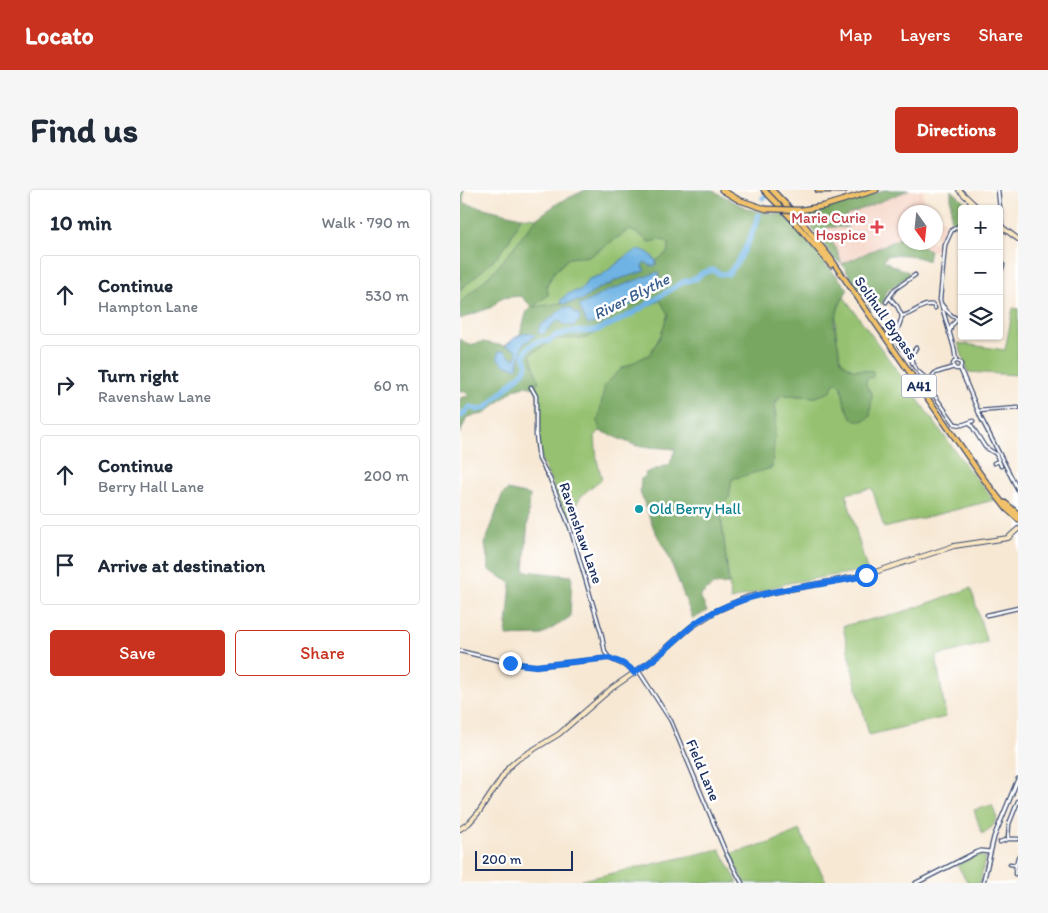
<!DOCTYPE html>
<meta charset="utf-8">
<style>
:root{--surface:#fff;--page:#f6f6f7;--text:#1f2937;--muted:#747a83;--line:#e0e1e3;--accent:#c8321e}
body{margin:0;font-family:Itim,sans-serif;background:var(--page);color:var(--text)}
.controls{position:absolute;right:15px;top:15px;display:grid;overflow:hidden;border-radius:5px;box-shadow:0 1px 4px #0004}
.controls button{width:45px;height:45px;display:grid;place-items:center;padding:0;border:0;border-bottom:1px solid var(--line);background:var(--surface);color:var(--text);font:25px sans-serif}
.compass{position:absolute;left:438px;top:15px;width:45px;height:45px;border-radius:50%;background:var(--surface);box-shadow:0 1px 4px #0004;rotate:165deg}
.scale{position:absolute;left:15px;bottom:12px;width:98px;box-sizing:border-box;padding-left:5px;border:2px solid #1b2f5e;border-top:0;font-size:14px;line-height:18px;white-space:nowrap;color:#1b2f5e;-webkit-text-stroke:4px #fff;paint-order:stroke}
.stop{position:absolute;width:15px;height:15px;margin:-11px;border:4px solid #1a73e8;border-radius:50%;background:#fff}
.stop.end{background:#1a73e8;border-color:#fff;box-shadow:0 1px 5px #0008}
.list{margin:0;padding:0;list-style:none}
h2{display:flex;justify-content:space-between;align-items:center;height:65px;margin:0;padding:0 20px;font-size:21px}
h2 small{font-size:16px;font-weight:400;color:var(--muted)}
.list li{display:grid;grid-template-columns:32px 1fr auto;gap:15px;align-items:center;box-sizing:border-box;height:80px;margin:0 10px 10px;padding:0 10px;border:1px solid var(--line);border-radius:5px}
.list b{display:block;font-size:19px;white-space:nowrap}
.list p{margin:0;font-size:16px;white-space:nowrap;color:var(--muted)}
.list em{font-size:16px;font-style:normal;color:var(--muted)}
.actions{display:flex;gap:10px;padding:15px 20px}
.actions a{flex:1;padding:11px 0;border:1px solid var(--accent);border-radius:5px;text-align:center;font-size:18px;color:var(--accent)}
.actions .main{background:var(--accent);color:#fff}
.icon{flex:none;width:28px;height:28px;fill:none;stroke:currentColor;stroke-width:2;stroke-linecap:round;stroke-linejoin:round}
.map{position:relative;flex:none;width:558px;height:693px;overflow:hidden;border-radius:5px}
header{display:flex;align-items:center;gap:30px;box-sizing:border-box;height:70px;padding:0 25px;background:var(--accent);color:#fff}
header strong{font-size:24px}
nav{display:flex;gap:28px;margin-inline-start:auto;font-size:18px}
.intro{display:flex;align-items:center;justify-content:space-between;box-sizing:border-box;height:120px;padding:0 30px}
h1{margin:0;font-size:35px}
.button{padding:12px 22px;border-radius:5px;background:var(--accent);color:#fff;font-size:18px;font-weight:700}
main{display:flex;gap:30px;padding:0 30px}
aside{flex:1;background:var(--surface);border-radius:5px;box-shadow:0 1px 4px #0004}
.map>svg:first-child{display:block}
.built{fill:#f5d2c2}
.green{fill:#95c16f;stroke:#587866}
.forest{fill:#78a762;stroke:#4a6b60;fill-rule:evenodd}
.water{fill:#6eb3e4;stroke:#4471a1}
.lines{fill:none;stroke-linecap:round;stroke-linejoin:round}
.river{stroke:#6eb3e4;stroke-width:5.5}
.minor-casing{stroke:#3c4b70;stroke-width:5}
.tertiary-casing{stroke:#3c4b70;stroke-width:5.5}
.secondary-casing{stroke:#3c4b70;stroke-width:6}
.trunk-casing{stroke:#3c4b70;stroke-width:7}
.minor{stroke:#fff;stroke-width:2.5}
.tertiary{stroke:#fff;stroke-width:3}
.secondary{stroke:#fae7c3;stroke-width:4}
.trunk{stroke:#f2c26a;stroke-width:4.5}
.trunk-bridge-casing{stroke:#3c4b70;stroke-width:7;stroke-linecap:butt}
.trunk-bridge{stroke:#f2c26a;stroke-width:4.5}
.route{stroke:#1a73e8;stroke-width:6}
.health-dot{fill:#e0444e;stroke:#fff;stroke-width:2}
.culture-dot{fill:#0f9aa8;stroke:#fff;stroke-width:2}
.labels{text-anchor:middle;stroke-width:5;stroke-linejoin:round;paint-order:stroke}
.shield{fill:#fff;stroke:#5f6d8e;stroke-width:1}
.shield-label{font-size:14px;font-weight:bold;fill:#1b2f5e}
.health-label{font-size:15px;fill:#be3a42;stroke:#fff;text-anchor:end}
.street-label{font-size:15px;fill:#1b2f5e;stroke:#fff}
.culture-label{font-size:15px;fill:#0d838f;stroke:#fff;text-anchor:start}
.water-label{font-size:16px;font-style:italic;fill:#385d8d;stroke:#fff}
</style>
<header>
<strong>Locato</strong>
<nav><a>Map</a><a>Layers</a><a>Share</a></nav>
</header>
<div class="intro"><h1>Find us</h1><a class="button">Directions</a></div>
<main>
<aside>
<h2>10 min<small>Walk · 790 m</small></h2>
<ul class="list">
<li><svg class="icon" aria-label="ahead" viewBox="0 0 24 24"><path d="M12 20V5M6 11l6-6 6 6"/></svg><div><b>Continue</b><p>Hampton Lane</p></div><em>530 m</em></li>
<li><svg class="icon" aria-label="right" viewBox="0 0 24 24"><path d="M7 20v-9h11M14 6l5 5-5 5"/></svg><div><b>Turn right</b><p>Ravenshaw Lane</p></div><em>60 m</em></li>
<li><svg class="icon" aria-label="ahead" viewBox="0 0 24 24"><path d="M12 20V5M6 11l6-6 6 6"/></svg><div><b>Continue</b><p>Berry Hall Lane</p></div><em>200 m</em></li>
<li><svg class="icon" aria-label="arrive" viewBox="0 0 24 24"><path d="M6 21V4h12l-3 4 3 4H6"/></svg><div><b>Arrive at destination</b></div></li>
</ul>
<div class="actions"><a class="main">Save</a><a>Share</a></div>
</aside>
<div class="map">
<svg width="558" height="693" viewBox="0 0 558 693">
<rect width="100%" height="100%" fill="#fff"/>
<filter id="ink" filterUnits="userSpaceOnUse"><feTurbulence type="fractalNoise" baseFrequency=".02" numOctaves="2"/><feDisplacementMap in="SourceGraphic" scale="10" xChannelSelector="R" yChannelSelector="G"/><feConvolveMatrix kernelMatrix="1 2 1 2 8 2 1 2 1" color-interpolation-filters="sRGB"/></filter>
<filter id="wash" filterUnits="userSpaceOnUse"><feTurbulence type="fractalNoise" baseFrequency=".0096" numOctaves="4" result="noise"/><feDisplacementMap in="SourceGraphic" scale="20" xChannelSelector="R" yChannelSelector="G"/><feGaussianBlur stdDeviation="1.12" result="paint"/><feColorMatrix in="noise" values="0 0 0 0 0 0 0 0 0 0 0 0 0 0 0 0 0 1.4 0 .05"/><feComposite in="paint" operator="in"/></filter>
<g filter="url(#wash)">
<rect width="100%" height="100%" fill="#f7e8d4"/>
<path class="built" d="M449 0H463L465 22H446L445 50 439 48 382 74 376 58 364 41 365 38 370 37 378 38 388 35 385 27 387 25Z
M476 29 485 30 480 62 470 60 452 53 476 52Z"/>
<path class="green" d="M61 27 77 28 37 78 0 113V100L36 68 49 51Z
M169 40 179 44 189 52 203 50 209 54 208 62 198 71H196L189 63 168 65 142 85 129 89 121 100 107 104 100 111 103 114 72 117 88 105 87 96 94 82 109 68 130 66Z
M384 107 506 276 534 310 424 338 412 298 386 304 407 380 328 393 271 410 260 317 269 308 272 289 313 251C314 245 315 238 316 231 316 220 313 213 322 205L356 207 375 192 381 195 385 215 406 195V189L381 171C377 146 370 130 384 107Z
M200 110 208 124 201 145 190 164 161 179 138 231 140 241 135 246 137 270 142 289C122 304 116 308 110 333L83 274 79 260 78 206 75 193 79 192 70 164 96 149 126 148Z
M553 118 558 119V185L508 182 498 153 545 160Z
M511 398 527 453 476 466 486 527 409 545 392 479 383 436 443 422Z
M532 615 537 628 532 637 522 644 514 620Z
M339 640 367 693H285L269 664 310 653Z
M260 659 278 693H121L122 690Z
M520 664 525 668 520 693H508L497 675Z"/>
<path class="forest" d="M0 0H4L3 13 61 27 49 51 36 68 0 100Z
M125 0H252L288 19 307 23 323 24 388 99 379 115 374 134 381 171 392 179 413 181V187L406 189V195L412 204 410 227 403 231 392 229 385 215 381 195 375 192 370 202 356 207 322 205 317 209 314 216 316 229 312 278 272 289 269 308 260 317 269 394 253 395 240 406 247 421 233 429 209 367 194 339 180 302 181 289 186 286 185 283 210 274 215 259 177 256 140 241 138 231 145 195 161 179 190 164 201 145 208 124 200 110 126 148 96 149 70 164 79 192 75 193 76 198 64 196 55 199 24 224 7 227 0 244V208L9 206 5 201H0V149L9 155 23 152 45 156C51 152 54 148 60 144L67 121 72 117 61 106 41 108 32 117 0 129V113L37 78 77 28 98 13ZM169 40 179 44 189 52 203 50 209 54 208 62 196 71V75L185 72 182 75 184 80 156 90 150 95 137 99 123 110 73 117 88 105 87 95 94 82 109 68 130 66Z
M424 0H449L387 25 385 27 388 37C380 38 373 36 365 38L364 41 376 58 382 74 440 48 445 50 446 52 452 53 470 60 468 71C453 65 443 63 427 66L424 70 433 76 449 82 448 86 426 102 424 111 417 117 411 119 382 74 374 69 342 24C370 19 397 10 424 0Z
M491 0 514 19H502V32L491 36Z
M47 300 70 305 64 381 112 386 110 427 82 445 46 446 51 393 29 380 25 354 42 305Z"/>
<path class="water" d="M180 59 189 63 196 71V75L191 76 185 72 182 75 185 81 156 90 150 94 137 99 123 110 103 114 100 111 107 104 121 100 129 89 142 85 168 65Z
M198 82 200 93C182 107 162 124 138 127L140 131 128 135 119 116 145 102Z
M105 117 111 118 115 123 119 124 120 130 114 136 105 135 100 131 95 132 82 145 78 142 80 136Z
M68 143 76 145 63 154 57 178 44 175 38 169V162L44 161 50 167 56 169 57 160 45 156C55 150 54 145 68 143Z"/>
<g class="lines">
<path class="river" d="M303 8 306 6
M0 227 10 217 18 220 27 217 63 182 67 174 64 165C69 154 78 150 89 151L95 146 109 142 135 141 158 131 175 122 223 92 237 88 242 83 253 80 260 84H268C284 67 291 46 299 25"/>
</g>
</g>
<g filter="url(#ink)">
<g class="lines">
<defs>
<path id="minor" d="M538 0 542 37
M539 87 543 75
M429 107 437 116 442 126C441 132 438 136 437 142 435 152 442 161 451 165 451 177 460 184 469 190
M426 112 435 99 455 85
M482 115C487 122 493 129 502 130
M442 126C454 124 461 113 473 115L475 118
M489 143 492 135 497 130
M451 165 456 158
M493 175a4 4 0 1 1 8 0a4 4 0 1 1-8 0Z
M496 171 494 158 480 110 485 55 492 40 502 34
M494 177 475 183 469 190 471 201 495 234 502 235 513 231
M500 178 521 228 558 300
M71 197 76 206V245L79 269 90 289 110 337 141 442 145 462 149 468 170 478 174 483
M518 221 558 218
M510 233 525 257 536 264 541 276
M534 273 539 271
M527 425 558 418
M0 461 50 473 76 476 149 468
M178 480 211 531 266 663 282 693
M548 649 549 634 558 611
M540 652 548 649H558
M550 674 556 675 558 667
M555 684 556 675"/>
<path id="tertiary" d="M456 693 515 663 521 661 530 662
M523 693 534 647 558 589"/>
<path id="secondary" d="M499 0 519 19
M539 35 558 49
M0 639 9 633 19 622 49 577 58 569 99 544 152 498 190 472 231 437 256 421 288 407 406 385 494 356 548 348 558 339"/>
<path id="trunk" d="M262 0 279 10 306 19
M304 0 332 29 371 75
M312 0 337 26 371 69 523 288 547 319 558 329
M358 0H384
M341 20 364 16 416 0
M545 313 558 324"/>
</defs>
<use href="#minor" class="minor-casing"/>
<use href="#tertiary" class="tertiary-casing"/>
<use href="#secondary" class="secondary-casing"/>
<use href="#trunk" class="trunk-casing"/>
<use href="#minor" class="minor"/>
<use href="#tertiary" class="tertiary"/>
<use href="#secondary" class="secondary"/>
<use href="#trunk" class="trunk"/>
<defs>
<path id="trunk-bridge" d="M306 19 341 20"/>
</defs>
<use href="#trunk-bridge" class="trunk-bridge-casing"/>
<use href="#trunk-bridge" class="trunk-bridge"/>
</g>
</g>
<g class="lines" filter="url(#ink)">
<path class="route" d="M50 473 76 476 149 468 162 473 170 478 174 483C182 477 191 472 199 465 214 453 227 438 243 428 293 397 352 399 406 385"/>
</g>
<path class="health-dot" d="M414.5 29.5h5v5h5v5h-5v5h-5v-5h-5v-5h5z"/>
<circle class="culture-dot" cx="179" cy="319" r="5"/>
<g class="labels">
<rect class="shield" x="441.5" y="184.5" width="35" height="23" rx="4"/>
<g class="shield-label">
<text x="459" y="201">A41</text>
</g>
<g class="health-label">
<text x="406" y="33">Marie Curie<tspan x="406" dy="17">Hospice</tspan></text>
</g>
<g class="street-label">
<text transform="translate(426 128) rotate(55)" y="5">Solihull Bypass</text>
<text transform="translate(121 343) rotate(71)" y="5">Ravenshaw Lane</text>
<text transform="translate(243 580) rotate(67)" y="5">Field Lane</text>
</g>
<g class="culture-label">
<text x="189" y="324">Old Berry Hall</text>
</g>
<g class="water-label">
<text transform="translate(171 106) rotate(-27)" y="6">River Blythe</text>
</g>
</g>
</svg>
<div class="controls">
<button>+</button>
<button>−</button>
<button><svg class="icon" aria-label="layers" viewBox="0 0 24 24"><path d="M12 4l9 5-9 5-9-5zM3 14l9 5 9-5"/></svg></button>
</div>
<svg class="compass" viewBox="-18 -18 36 36"><path d="M0-13l5 13h-10z" fill="#e53935"/><path d="M0 13l5-13h-10z" fill="#747a83"/></svg>
<div class="scale">200 m</div>
<div class="stop" style="left:406px;top:385px"></div>
<div class="stop end" style="left:50px;top:473px"></div>
</div>
</main>
